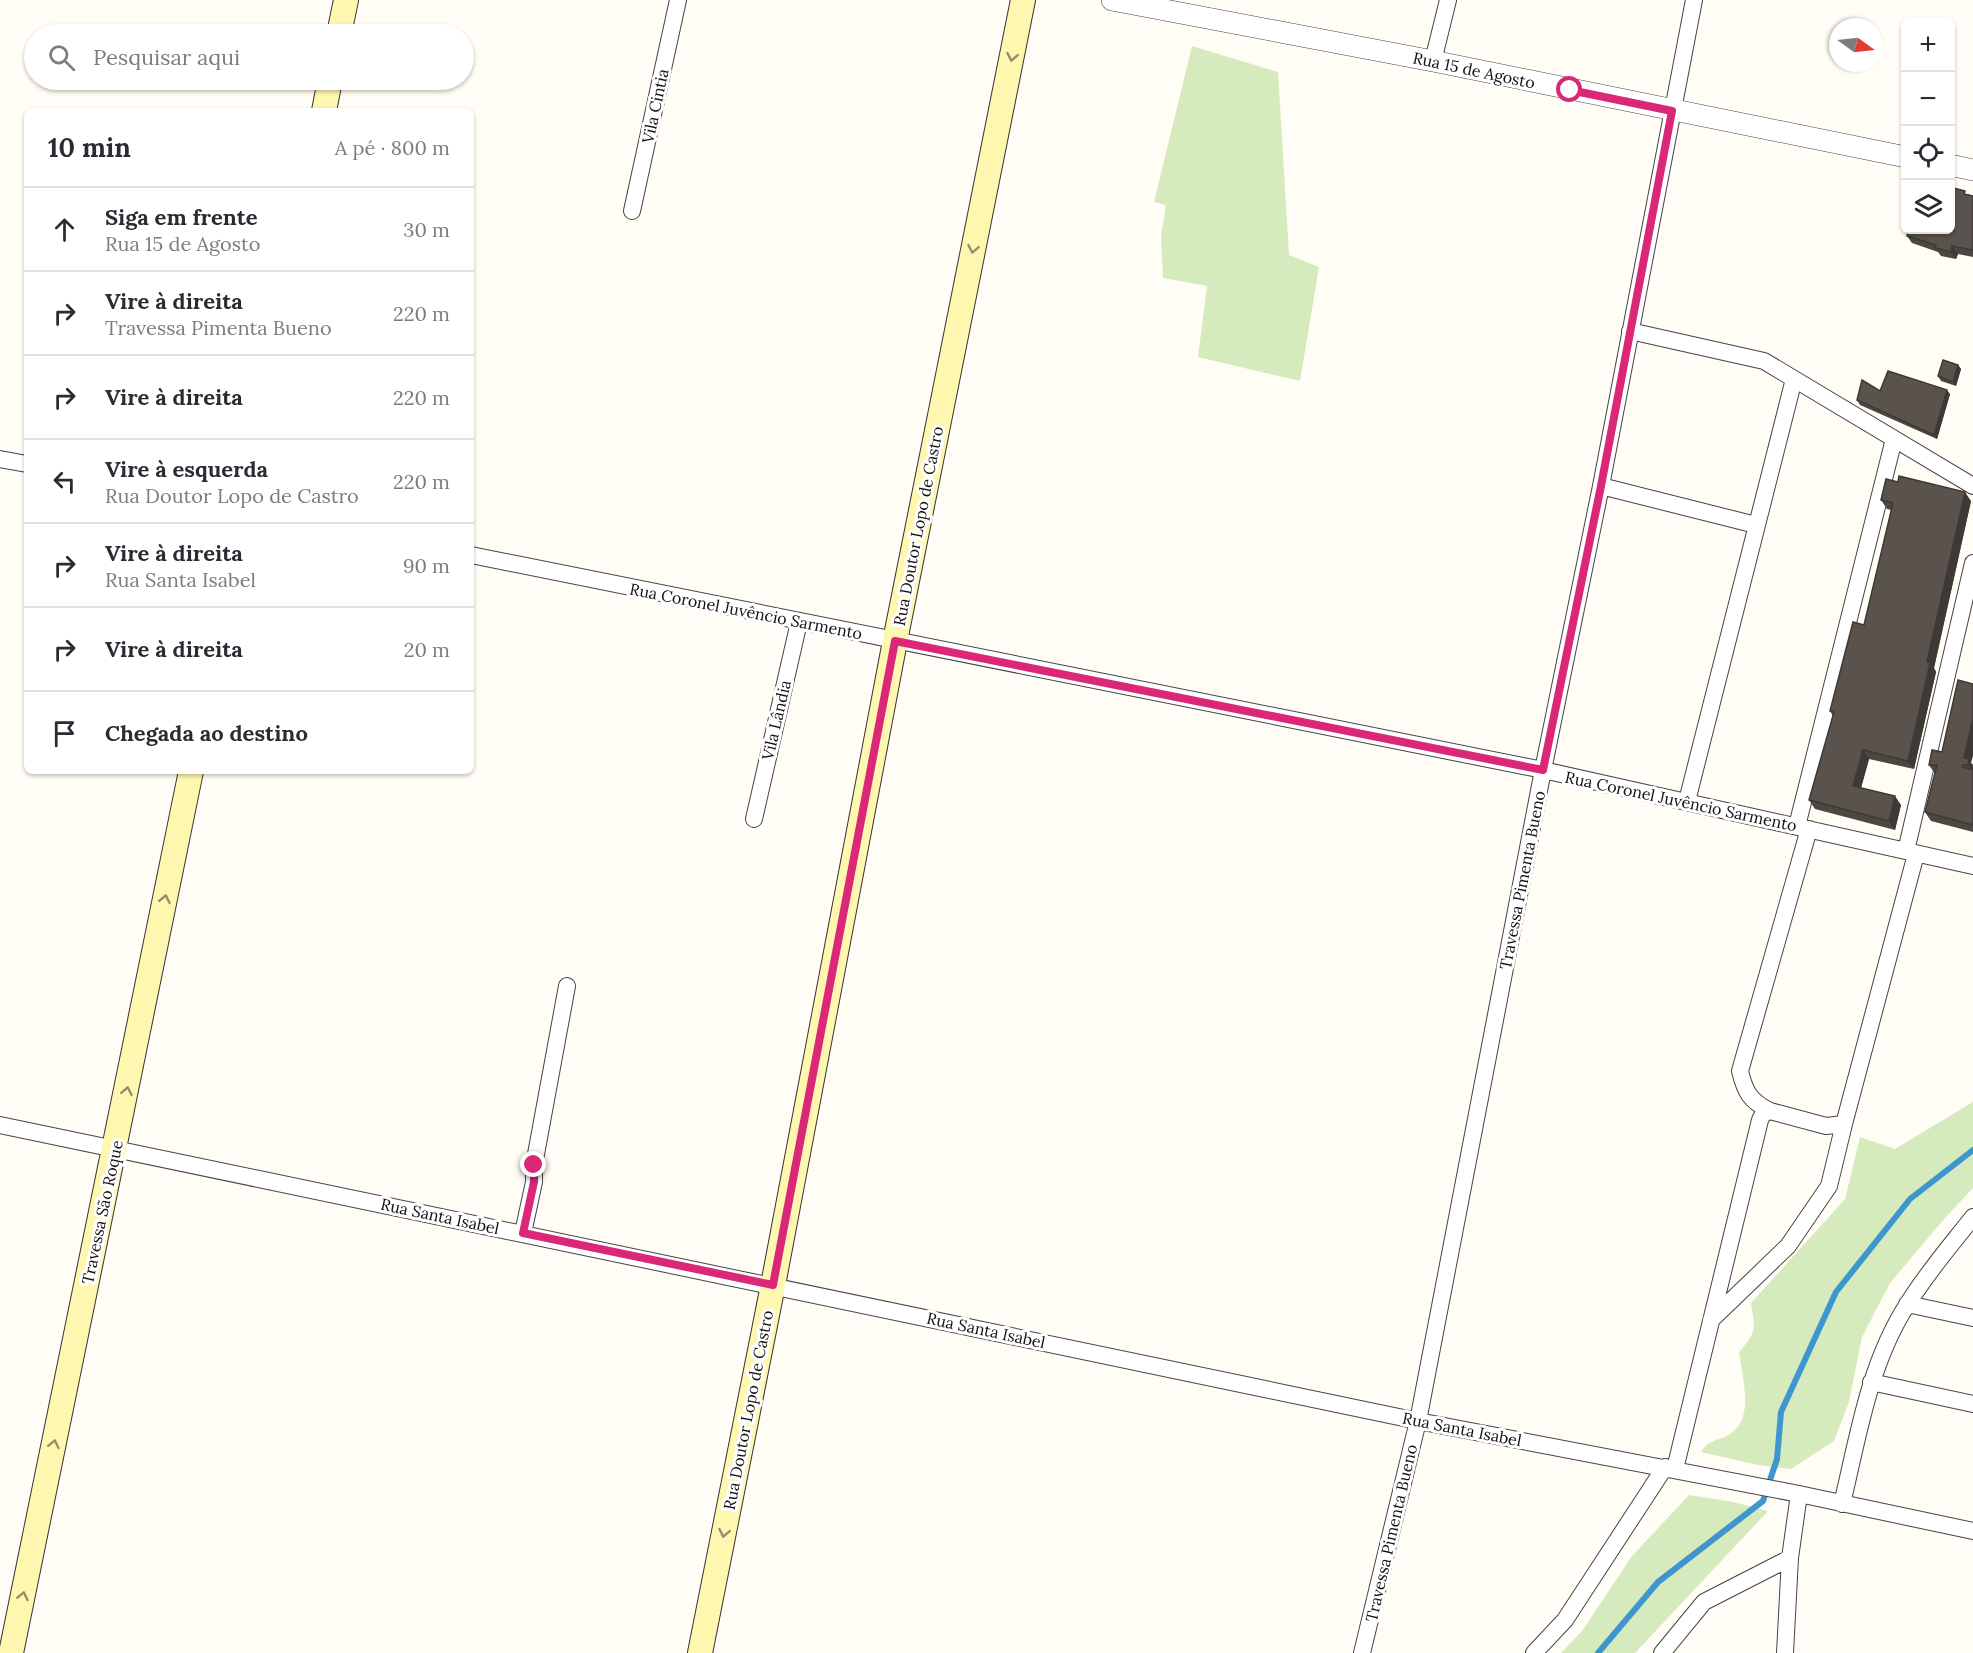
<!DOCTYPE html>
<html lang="pt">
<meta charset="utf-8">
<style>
:root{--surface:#fff;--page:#f2f2f3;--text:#2b2b33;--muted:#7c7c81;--line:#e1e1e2}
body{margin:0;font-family:Lora,serif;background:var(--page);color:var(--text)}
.controls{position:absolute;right:18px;top:18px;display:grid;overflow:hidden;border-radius:9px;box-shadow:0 2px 4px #0004}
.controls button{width:54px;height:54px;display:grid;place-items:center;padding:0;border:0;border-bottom:2px solid var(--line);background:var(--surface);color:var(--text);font:30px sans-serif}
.compass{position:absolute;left:1829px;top:18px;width:54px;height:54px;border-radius:50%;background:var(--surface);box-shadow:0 2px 4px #0004;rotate:105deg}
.stop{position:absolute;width:18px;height:18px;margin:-14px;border:4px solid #db2777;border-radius:50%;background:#fff}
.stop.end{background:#db2777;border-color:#fff;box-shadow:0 2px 6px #0008}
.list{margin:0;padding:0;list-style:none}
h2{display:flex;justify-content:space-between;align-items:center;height:78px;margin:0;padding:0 24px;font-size:26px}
h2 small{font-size:20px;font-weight:400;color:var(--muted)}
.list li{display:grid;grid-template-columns:39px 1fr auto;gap:18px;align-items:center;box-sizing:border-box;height:84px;padding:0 24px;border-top:2px solid var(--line)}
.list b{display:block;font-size:22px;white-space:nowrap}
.list p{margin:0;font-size:20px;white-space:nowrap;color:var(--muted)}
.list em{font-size:20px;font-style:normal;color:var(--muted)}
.icon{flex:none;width:33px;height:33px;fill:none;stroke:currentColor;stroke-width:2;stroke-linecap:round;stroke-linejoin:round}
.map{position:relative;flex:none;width:1973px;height:1653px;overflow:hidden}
.search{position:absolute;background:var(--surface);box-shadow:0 2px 4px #0004;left:24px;top:24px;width:450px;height:66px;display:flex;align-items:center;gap:15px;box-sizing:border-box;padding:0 21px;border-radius:33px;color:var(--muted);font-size:22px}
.panel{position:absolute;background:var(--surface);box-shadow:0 2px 4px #0004;left:24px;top:108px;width:450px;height:666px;border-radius:9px}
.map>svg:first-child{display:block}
.green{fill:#d5ebbd}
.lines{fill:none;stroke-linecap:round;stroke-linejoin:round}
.stream{stroke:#3f96cf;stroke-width:6}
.minor-casing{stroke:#444;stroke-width:18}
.tertiary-casing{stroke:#444;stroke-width:22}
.secondary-casing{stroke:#333;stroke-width:26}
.minor{stroke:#fff;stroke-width:16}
.tertiary{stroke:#fff;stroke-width:21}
.secondary{stroke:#fff6b0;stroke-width:24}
.wall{fill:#4d4742}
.shaded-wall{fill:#3f3936}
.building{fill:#5a524d;stroke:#3f3936;stroke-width:1.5}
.oneway{stroke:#948f68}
.route{stroke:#db2777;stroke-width:8}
.labels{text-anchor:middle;stroke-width:6;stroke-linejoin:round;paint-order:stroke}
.street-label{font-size:16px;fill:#111;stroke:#fff}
</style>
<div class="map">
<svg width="1973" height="1653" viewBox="0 0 1973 1653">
<rect width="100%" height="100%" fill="#fffdf5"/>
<path class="green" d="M1192 46 1278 72 1289 255 1319 267 1300 381 1198 357 1207 286 1163 278 1161 236 1166 205 1154 202Z
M1973 1102V1188L1945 1218 1890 1283 1862 1337 1849 1402 1834 1441 1791 1469 1758 1465 1701 1452C1710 1439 1716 1442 1728 1435 1756 1421 1742 1376 1739 1352 1757 1332 1755 1329 1751 1303L1845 1199 1860 1137 1895 1149Z
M1689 1495 1733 1502 1768 1511 1635 1653H1561L1582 1631 1632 1556Z"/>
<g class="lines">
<path class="stream" d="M1598 1653 1658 1582 1763 1501 1777 1459 1781 1412 1836 1292 1910 1199 1973 1150"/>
<defs>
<path id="minor" d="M1433 61 1448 0
M632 211 678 0
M1630 331 1764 361 1973 486
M0 459 27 464
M1601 486 1756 525
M471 555 1543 770 1973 866
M1687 801 1794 379
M754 819 799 622
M1797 826 1894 439
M1906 851 1973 563
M1770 1111C1750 1101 1745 1092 1740 1071L1809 829
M0 1125 1418 1421 1799 1494 1973 1531
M523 1233 534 1182V1165L567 986
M1907 1304 1973 1318
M1711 1320 1788 1246 1829 1186 1844 1124
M1871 1382 1973 1404
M1675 1469 1760 1120 1763 1114 1770 1111 1826 1126 1844 1124 1916 854
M1842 1504C1858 1437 1869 1364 1907 1305 1926 1274 1951 1245 1973 1217
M1362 1653 1418 1421 1543 770 1601 486 1694 0
M1534 1653 1565 1620 1665 1467
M1662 1653 1704 1602 1790 1558
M1785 1653 1790 1558 1799 1494"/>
<path id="tertiary" d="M1112 0 1433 61 1906 157
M1950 165 1973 170"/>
<path id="secondary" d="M339 34 346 0
M324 111 330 80
M11 1653 191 771
M700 1653 773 1285 895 641 1023 0"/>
</defs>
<use href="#minor" class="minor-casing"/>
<use href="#tertiary" class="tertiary-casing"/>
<use href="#secondary" class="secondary-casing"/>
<use href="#minor" class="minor"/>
<use href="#tertiary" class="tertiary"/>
<use href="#secondary" class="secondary"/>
</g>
<path class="wall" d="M1967 194 1973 196V257L1958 254 1956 259 1941 256 1938 252 1912 243 1907 236Z
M1958 365 1961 369 1956 386 1941 381 1938 376Z
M1880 391 1950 394 1937 439 1860 405 1857 400Z
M1881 500 1971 501 1934 668 1936 672 1914 769 1869 759 1861 788 1901 805 1895 830 1815 809 1809 800 1833 716 1830 711 1864 625 1891 510 1887 509Z
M1971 763 1973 765V832L1931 821 1925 812 1935 774 1929 765Z"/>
<path class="shaded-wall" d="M1952 246 1958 254 1956 259 1951 252Z
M1958 365 1961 369 1956 386 1953 382Z
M1947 390 1950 394 1937 439 1934 435Z
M1965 492 1971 501 1934 668 1936 672 1914 769 1908 761 1927 662Z
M1973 718V756L1971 763 1973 765V772L1964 758Z
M1863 750 1869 759 1859 795 1853 786Z
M1895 796 1901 805 1895 830 1889 821Z"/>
<path class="building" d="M1950 187 1965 191 1964 194 1973 196V250L1952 246 1951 252 1935 248 1936 245 1907 236 1908 230H1950Z
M1943 360 1958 365 1953 382 1938 376Z
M1888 371 1947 390 1934 435 1857 400 1862 380 1880 391Z
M1899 476 1965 492 1927 662 1930 663 1908 761 1863 750 1853 786 1895 796 1889 821 1809 800 1834 712 1830 711 1853 622 1864 625 1893 503 1881 500 1886 479 1898 482Z
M1958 680 1973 684V718L1964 758 1969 759 1968 765H1963L1962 767 1973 770V825L1925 812 1937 765H1929L1932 750 1942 752Z"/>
<defs><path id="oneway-chevron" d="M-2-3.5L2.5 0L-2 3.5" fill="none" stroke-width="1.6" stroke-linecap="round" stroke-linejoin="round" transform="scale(1.5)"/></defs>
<g class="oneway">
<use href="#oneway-chevron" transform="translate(1012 57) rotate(101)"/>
<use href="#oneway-chevron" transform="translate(973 249) rotate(101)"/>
<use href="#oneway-chevron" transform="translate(165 899) rotate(-79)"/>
<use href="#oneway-chevron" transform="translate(127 1091) rotate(-79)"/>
<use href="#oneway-chevron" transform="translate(54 1444) rotate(-78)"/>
<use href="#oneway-chevron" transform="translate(724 1533) rotate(101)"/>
<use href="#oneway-chevron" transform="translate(23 1596) rotate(-78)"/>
</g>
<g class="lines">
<path class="route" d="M534 1165V1182L523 1233 773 1285 895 641 1543 770 1601 486 1672 111 1570 90"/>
</g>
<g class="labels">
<g class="street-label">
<text transform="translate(1474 70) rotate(12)" y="6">Rua 15 de Agosto</text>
<text transform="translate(655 106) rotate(-78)" y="6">Vila Cintia</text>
<text transform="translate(918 526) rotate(-79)" y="6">Rua Doutor Lopo de Castro</text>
<text transform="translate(746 611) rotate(11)" y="6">Rua Coronel Juvêncio Sarmento</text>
<text transform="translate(776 720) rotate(-77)" y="6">Vila Lândia</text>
<text transform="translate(1681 801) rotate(12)" y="6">Rua Coronel Juvêncio Sarmento</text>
<text transform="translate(1522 880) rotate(-79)" y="6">Travessa Pimenta Bueno</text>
<text transform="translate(102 1212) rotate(-78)" y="6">Travessa São Roque</text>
<text transform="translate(440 1216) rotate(12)" y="6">Rua Santa Isabel</text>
<text transform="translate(986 1330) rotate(12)" y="6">Rua Santa Isabel</text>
<text transform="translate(748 1410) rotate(-79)" y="6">Rua Doutor Lopo de Castro</text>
<text transform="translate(1462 1429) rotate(11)" y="6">Rua Santa Isabel</text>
<text transform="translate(1391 1533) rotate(-77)" y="6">Travessa Pimenta Bueno</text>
</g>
</g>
</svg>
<div class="controls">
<button>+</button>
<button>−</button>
<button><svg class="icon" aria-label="locate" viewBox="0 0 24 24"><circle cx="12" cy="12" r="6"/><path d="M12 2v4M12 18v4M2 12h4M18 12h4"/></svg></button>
<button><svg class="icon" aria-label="layers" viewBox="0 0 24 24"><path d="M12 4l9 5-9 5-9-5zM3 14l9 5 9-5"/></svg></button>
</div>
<svg class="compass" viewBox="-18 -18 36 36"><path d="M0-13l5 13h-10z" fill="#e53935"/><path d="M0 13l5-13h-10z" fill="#7c7c81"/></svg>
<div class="stop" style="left:1570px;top:90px"></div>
<div class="stop end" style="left:534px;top:1165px"></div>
<div class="search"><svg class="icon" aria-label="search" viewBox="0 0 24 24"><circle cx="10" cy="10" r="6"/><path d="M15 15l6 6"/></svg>Pesquisar aqui</div>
<section class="panel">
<h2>10 min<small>A pé · 800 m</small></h2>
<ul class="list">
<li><svg class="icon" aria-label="ahead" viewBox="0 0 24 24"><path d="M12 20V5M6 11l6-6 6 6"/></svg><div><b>Siga em frente</b><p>Rua 15 de Agosto</p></div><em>30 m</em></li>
<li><svg class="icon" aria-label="right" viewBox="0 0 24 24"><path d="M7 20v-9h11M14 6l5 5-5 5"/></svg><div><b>Vire à direita</b><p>Travessa Pimenta Bueno</p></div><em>220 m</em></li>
<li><svg class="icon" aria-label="right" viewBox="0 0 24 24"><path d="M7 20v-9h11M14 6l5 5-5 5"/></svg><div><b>Vire à direita</b></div><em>220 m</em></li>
<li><svg class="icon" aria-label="left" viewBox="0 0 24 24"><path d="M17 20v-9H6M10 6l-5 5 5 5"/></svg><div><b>Vire à esquerda</b><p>Rua Doutor Lopo de Castro</p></div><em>220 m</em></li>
<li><svg class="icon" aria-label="right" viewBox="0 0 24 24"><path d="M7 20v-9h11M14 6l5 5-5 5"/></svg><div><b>Vire à direita</b><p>Rua Santa Isabel</p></div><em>90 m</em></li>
<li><svg class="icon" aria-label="right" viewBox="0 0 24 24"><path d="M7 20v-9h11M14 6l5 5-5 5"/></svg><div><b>Vire à direita</b></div><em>20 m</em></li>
<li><svg class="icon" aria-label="arrive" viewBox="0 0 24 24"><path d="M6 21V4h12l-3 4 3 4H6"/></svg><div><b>Chegada ao destino</b></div></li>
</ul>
</section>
</div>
